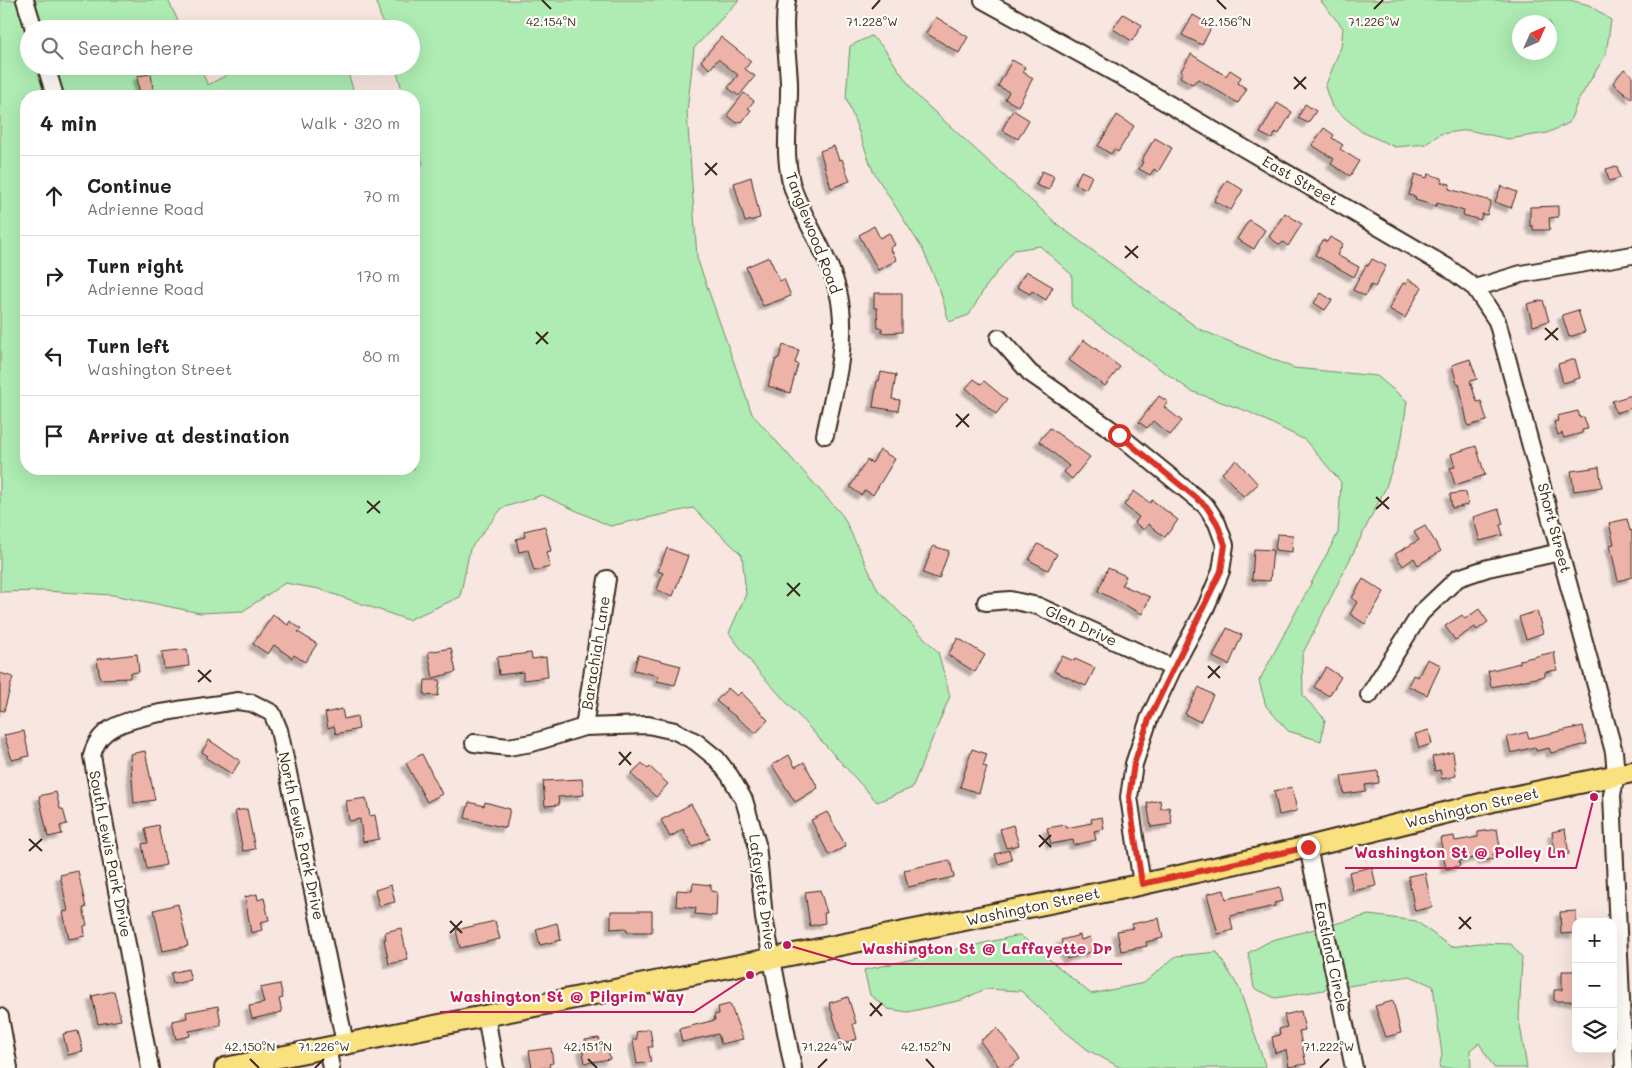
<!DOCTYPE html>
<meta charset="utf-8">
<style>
:root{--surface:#fff;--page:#f2f2f2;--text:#202124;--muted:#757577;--line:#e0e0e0}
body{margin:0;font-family:Mali,sans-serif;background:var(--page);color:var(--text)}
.controls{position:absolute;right:15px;bottom:15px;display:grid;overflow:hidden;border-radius:10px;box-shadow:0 5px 20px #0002}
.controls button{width:45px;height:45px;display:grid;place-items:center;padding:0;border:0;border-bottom:1px solid var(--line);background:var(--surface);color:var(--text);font:25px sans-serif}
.compass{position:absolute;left:1512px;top:15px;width:45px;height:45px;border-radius:50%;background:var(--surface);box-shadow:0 5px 20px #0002;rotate:45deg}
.stop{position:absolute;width:15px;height:15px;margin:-11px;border:4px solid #d93025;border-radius:50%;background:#fff}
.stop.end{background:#d93025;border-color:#fff;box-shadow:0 1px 5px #0008}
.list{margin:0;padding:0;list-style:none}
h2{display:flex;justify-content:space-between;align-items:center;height:65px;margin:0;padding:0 20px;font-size:21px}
h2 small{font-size:16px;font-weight:400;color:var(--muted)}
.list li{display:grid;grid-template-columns:32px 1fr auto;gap:15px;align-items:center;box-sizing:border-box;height:80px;padding:0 20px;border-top:1px solid var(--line)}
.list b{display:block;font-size:19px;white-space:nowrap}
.list p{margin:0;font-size:16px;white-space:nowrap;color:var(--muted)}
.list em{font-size:16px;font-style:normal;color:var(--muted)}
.icon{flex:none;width:28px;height:28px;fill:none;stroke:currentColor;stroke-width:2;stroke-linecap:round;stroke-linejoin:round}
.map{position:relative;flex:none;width:1632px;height:1068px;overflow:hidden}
.search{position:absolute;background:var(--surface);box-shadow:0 5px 20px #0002;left:20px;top:20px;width:400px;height:55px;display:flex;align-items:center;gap:12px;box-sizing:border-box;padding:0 18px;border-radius:28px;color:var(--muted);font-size:19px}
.panel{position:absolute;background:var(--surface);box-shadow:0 5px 20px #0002;left:20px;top:90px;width:400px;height:385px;border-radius:20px}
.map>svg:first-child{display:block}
.green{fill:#aeecb3;stroke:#748b68;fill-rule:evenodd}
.building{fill:#edb3a9;stroke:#3b2a1e;filter:url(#shadow)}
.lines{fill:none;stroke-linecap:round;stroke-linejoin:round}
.minor-casing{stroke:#3b2a1e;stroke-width:20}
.major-casing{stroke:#3b2a1e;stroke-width:24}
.minor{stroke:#fdfcf7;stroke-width:16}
.major{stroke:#fae180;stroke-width:20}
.route{stroke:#d93025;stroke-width:6}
.ticks{fill:none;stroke:#3b2a1e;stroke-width:2}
.labels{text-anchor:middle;stroke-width:4.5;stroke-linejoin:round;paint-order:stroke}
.street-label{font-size:15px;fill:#3b2a1e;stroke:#fdfcf7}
.ticks-label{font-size:12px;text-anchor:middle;fill:#3b2a1e;stroke:#fdfcf7;stroke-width:4.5;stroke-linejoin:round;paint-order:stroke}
.leader{fill:none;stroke:#c2185b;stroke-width:2}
.callout-dot{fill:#c2185b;stroke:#fdfcf7;stroke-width:2}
.callout-label{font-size:16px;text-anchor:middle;font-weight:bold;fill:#c2185b;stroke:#fdfcf7;stroke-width:4.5;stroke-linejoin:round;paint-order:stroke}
</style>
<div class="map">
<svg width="1632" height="1068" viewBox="0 0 1632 1068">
<defs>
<filter id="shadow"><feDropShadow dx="-4.5" dy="4.5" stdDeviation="1" flood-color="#0004"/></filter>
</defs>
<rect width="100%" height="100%" fill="#f8e6e0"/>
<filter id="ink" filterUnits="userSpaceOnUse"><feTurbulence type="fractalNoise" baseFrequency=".02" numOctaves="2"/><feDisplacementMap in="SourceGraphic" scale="10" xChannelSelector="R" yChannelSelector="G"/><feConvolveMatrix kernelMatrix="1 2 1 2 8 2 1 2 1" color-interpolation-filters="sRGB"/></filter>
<g filter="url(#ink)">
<path class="green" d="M0 0H168L182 29H29V66H199L208 85 244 66H346L355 96H26V469H414V169L423 164 414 132V96H404L395 66H411V29H384L376 0H739L694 48 687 112 697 258 752 414 843 516 878 590 938 652 950 696 912 788 877 802 758 671 729 633 746 594 742 555 693 508 610 526 542 495 502 508 470 549 460 597 408 620 319 589 285 583 243 611 200 613 113 595 44 591 0 592Z
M1320 0H1570L1589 5 1611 20 1606 54 1578 101 1569 123 1547 133 1508 139 1468 130 1440 134 1426 144 1395 147 1362 132 1332 107 1325 87 1341 47 1343 28ZM1520 22H1550V52H1520Z
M871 36 883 47 916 95 1058 225 1199 329 1294 368 1377 376 1407 401 1402 437 1386 487 1302 655 1303 696 1325 719 1321 741 1288 731 1266 706 1259 681 1338 533 1341 482 1305 440 1249 412 1191 391 1072 306V275L1040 246 1014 250 985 288 969 315 949 322 940 290 923 250 873 171 846 97 850 46Z
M1369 915 1416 921 1451 947 1479 943 1511 944 1522 957 1519 1019 1527 1068H1494L1479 1043 1470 1050 1471 1068H1439L1442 1055 1433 986 1410 976 1275 998 1254 988 1248 953 1272 940Z
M1020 935 1091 994 1144 983 1176 956 1217 952 1239 988 1266 1068H1121L1088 1050 1062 1029 1021 991 985 989 962 1000 908 1012 888 1009 870 995 864 970Z"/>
<path class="building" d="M1123 14 1142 25 1132 41 1113 29Z
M1193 15 1212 26 1202 45 1182 35Z
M936 17 968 37 959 53 926 33Z
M721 37 751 61 745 69 755 76 739 96 728 88 738 75 718 59 710 69 701 61Z
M1191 54 1226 76 1230 70 1241 77 1238 83 1247 89 1238 103 1198 79 1192 84 1180 77 1183 72 1181 71Z
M1012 60 1025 67 1023 72 1033 78 1018 106 1005 99 1009 92 998 86Z
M1624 69 1632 75V99L1613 83Z
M151 74 154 96H140L137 76Z
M744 93 754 101 748 108 751 110 742 122 740 121 737 123 727 115Z
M1277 103 1292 112 1279 134 1276 132 1272 139 1260 133Z
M1305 104 1316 111 1308 123 1298 118Z
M1013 110 1029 120 1018 139 1002 130Z
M1117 115 1134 126 1118 152 1114 149 1111 154 1098 146Z
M1324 128 1334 135 1332 138 1343 145 1340 149 1359 161 1350 176 1331 164 1334 159 1312 145Z
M1155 138 1172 148 1158 172 1154 169 1150 175 1139 169 1143 162 1141 161Z
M834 146 839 160 842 159 850 181 831 188 820 151Z
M1617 166 1620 178 1609 181 1606 169Z
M1042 171 1054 176 1049 190 1036 185Z
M1081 171 1092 176 1086 189 1075 184Z
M1415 174 1427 178 1428 174 1442 178 1441 182 1450 184 1449 189 1491 201 1487 215 1482 214 1480 220 1463 215 1464 211 1437 203 1436 206 1415 200 1416 197 1409 195Z
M751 177 760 218 745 222 734 183Z
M1227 180 1243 190 1231 210 1214 201Z
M1501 186 1517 192 1511 208 1495 202Z
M1558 206V217L1549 218 1550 230H1533V226H1530V207Z
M1285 213 1302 224 1288 246 1283 242 1280 245 1269 237Z
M1249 220 1265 230 1254 249 1237 239Z
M874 226 880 238 889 233 895 245 890 248 897 260 878 270 859 235Z
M1330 237 1343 244 1337 255 1359 267 1354 277 1315 255 1323 240 1327 242Z
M769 257 780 281 784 279 791 296 763 306 746 267Z
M1372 259 1386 266 1375 287 1371 285 1365 296 1353 290 1366 265 1368 266Z
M1026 271 1053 287 1046 300 1032 291 1030 294 1017 287Z
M1408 279 1422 287 1405 318 1389 309 1403 283 1406 284Z
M874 293H902V332L882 333V328H878L877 308H874Z
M1321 293 1332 300 1325 310 1314 303Z
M1543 300 1549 321 1533 326 1527 304Z
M1578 310 1585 332 1569 337 1562 315Z
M1084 340 1120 367 1105 386 1069 360Z
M783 345 799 350 795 363 798 364 790 393 768 386 776 359 779 358Z
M1470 359 1477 379 1470 381 1477 402 1481 401 1487 421 1468 426 1459 383 1457 384 1452 365Z
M1575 359 1580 378 1563 383 1558 364Z
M881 372 896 375 892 399 900 400 898 411 873 407 877 381H879Z
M974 379 981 384 984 381 1007 400 996 414 966 388Z
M1632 395V408L1616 413 1612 401Z
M1159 396 1168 402 1164 407 1182 421 1170 435 1153 421 1147 428 1139 422Z
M1578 411 1580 418 1584 417 1588 429 1582 430V433L1564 438 1562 433 1558 435 1554 422 1558 421 1557 416Z
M1050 428 1090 457 1072 479 1064 472 1069 466 1039 441Z
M1476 446 1485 475 1455 485 1450 468 1455 467 1451 454Z
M880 450 895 459 873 495 865 490 861 495 850 487 867 460 872 463Z
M1236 460 1258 484 1244 497 1222 473Z
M1599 467 1602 487 1574 491 1571 471Z
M1134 491 1150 503 1152 500 1178 520 1165 537 1148 524 1144 530 1135 523 1139 517 1124 505Z
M1466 492 1468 505 1452 508 1450 494Z
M1499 509 1503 524 1500 525 1503 535 1480 541 1473 517Z
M1627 519 1630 531 1632 530V577L1618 581 1610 545 1614 544 1609 523Z
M545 526 551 551 546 552 550 567 534 571 528 550 519 552 516 539 525 537 524 531Z
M1425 526 1441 551 1418 565 1414 558 1403 566 1395 554 1419 540 1414 532Z
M1277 534 1293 535 1292 552 1275 550Z
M1038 544 1057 554 1048 570 1029 560Z
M933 546 949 551 939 579 923 573Z
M667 548 688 556 673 596 657 590 663 573 658 571Z
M1254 549 1273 550 1270 581 1252 580Z
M1108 568 1126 576 1122 585 1150 597 1142 614 1098 591Z
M1363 579 1384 592 1365 624 1350 614 1357 602 1352 598Z
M1479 609 1488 622 1477 630 1475 627 1455 640 1445 626 1462 615 1465 619Z
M1537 611 1543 633 1526 639 1519 617Z
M273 615 288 625 290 621 301 629 298 632 317 644 305 662 294 655 292 658 274 645 268 654 253 644Z
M1227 628 1242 635 1229 665 1213 657Z
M958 638 985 655 975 672 948 655Z
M451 648 456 672 433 678 428 652Z
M187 649 189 666 164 669 162 652Z
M1554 652 1557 670 1545 672V676L1491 687 1488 671 1520 663V660Z
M531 653 532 659 546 657 548 677 523 680V672L499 675 497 657Z
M137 654 139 672 130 673V678L100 679 97 659Z
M638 655 681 666 675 685 657 681 659 676 634 670Z
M1062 656 1074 661 1075 659 1095 668 1086 686 1054 671Z
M1427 659 1441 665 1427 695 1408 686 1413 675 1418 677Z
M1326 667 1341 677 1329 696 1314 687Z
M0 673 13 677 4 711 0 710Z
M425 680H440L438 696 424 695Z
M1199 687 1213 695 1200 722 1185 714Z
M728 688 737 696 741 692 768 720 756 733 716 701Z
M342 709 344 719 357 716 359 729 336 734 334 726 328 728 325 713Z
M1583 726 1587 744 1551 753 1549 748 1536 751 1535 747 1511 753 1507 737 1527 732 1529 738Z
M1429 730 1432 744 1419 748 1415 734Z
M24 731 29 756 12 760 4 735Z
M209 740 240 761 232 774 206 758 208 756 202 752Z
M972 749 987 754 983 766 987 767 979 793 960 787Z
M145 751 155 800 134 803 130 754Z
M1453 752 1456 776 1442 779 1440 770 1435 771 1432 757Z
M422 754 442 794 427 802 406 763Z
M789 755 795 767 804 762 818 788 795 802 772 765Z
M642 763 648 769 650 767 668 784 656 797 631 774Z
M1378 771 1379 783 1365 785 1366 791 1344 794 1341 776Z
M582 779 584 795 558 797 559 805 545 806 543 781Z
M1292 787 1297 811 1279 815 1274 791Z
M56 792 60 809H63L67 824 60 826 62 834 48 837 39 796Z
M366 798 370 816 375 815 379 839 363 842 360 819 349 821 346 801Z
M1160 800 1161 809 1169 807 1172 824 1151 827 1147 803Z
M469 802 484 806 485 802 510 809 506 828 465 818Z
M691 804 710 838 693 847 683 829 670 837 661 820Z
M247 809 255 849 243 851 235 811Z
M827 812 846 846 829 855 811 820Z
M1102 817 1104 829 1094 831 1096 840 1074 845 1073 840 1051 844 1047 828 1065 825 1066 828 1092 823 1091 819Z
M158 825 166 865 147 869 142 844 148 843 145 828Z
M1013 825 1019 845 1006 848 1000 829Z
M1497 829 1501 853 1493 854 1494 859 1482 861V856L1459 861 1460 866 1446 869 1440 838 1454 836 1455 841 1478 837V832Z
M1565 829 1569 854 1556 856 1552 832Z
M1009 850 1012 860 998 864 995 854Z
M950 860 954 877 908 887 904 870Z
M1372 867 1376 886 1353 891 1349 872Z
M78 871 86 908H83L87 925 84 926 85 936 69 939 63 912 68 911 60 875Z
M1425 873 1432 907 1415 911 1408 876Z
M693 883 711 885V891L717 892 716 916 695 914 696 908 676 906 677 890 692 891Z
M391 885 395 902 379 906 375 890Z
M1280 887 1283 901 1274 903 1275 906 1230 916 1233 930 1218 934 1207 894 1224 890 1226 899Z
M820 890 827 913H824L825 923 810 926 805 892Z
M257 894 258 900 264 898 269 920 260 922 262 930 251 933 245 897Z
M178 904 188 946 163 951 154 910Z
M611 911H652V932H627L626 928 611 929Z
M1576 911V933L1561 934 1560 912Z
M1159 918 1163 938 1146 942 1147 946 1121 951 1117 931 1133 928 1132 924Z
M495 921 500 939 460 948 456 930Z
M557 923 561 940 540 945 536 929Z
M401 928 408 960 389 964 384 939H386L385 932Z
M1080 935 1081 940 1090 937 1094 951 1067 959 1061 940Z
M188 969 191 980 173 984 171 973Z
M1562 971H1576V1001H1554V990H1562Z
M280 984 283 998 279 999 282 1012 252 1019 249 1006 264 1003 260 988Z
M114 991 121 1020 98 1024 92 996Z
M848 997 856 1023 853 1024 857 1039 842 1044 829 1003Z
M1393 1001 1401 1033 1386 1037 1375 1006Z
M730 1004 743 1039 721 1044 718 1034 682 1042 679 1029 715 1020 714 1015 719 1014 718 1007Z
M218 1006 221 1025 189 1031 190 1036 176 1039 172 1021 187 1018 186 1012Z
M1301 1011 1305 1030 1299 1031 1306 1064 1289 1067 1286 1050 1275 1053 1272 1037 1280 1035 1279 1029 1287 1027 1284 1015Z
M997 1028 1020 1059 1008 1068H1000L980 1041Z
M650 1029 653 1047H648L651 1062 637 1064 633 1040 637 1039 636 1032Z
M78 1031 83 1051 68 1055 63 1034Z
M599 1038 602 1045 607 1044 610 1059 585 1063 582 1046H586L585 1040Z
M551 1048 553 1063 549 1064 550 1068H532L529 1051Z"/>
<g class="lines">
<defs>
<path id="minor" d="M25 0 34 29
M787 0C782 27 788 55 789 83 790 120 781 156 794 192 808 228 837 268 841 308 846 352 834 391 825 435
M983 0 1124 78 1447 267 1475 288 1521 274 1632 255
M46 66 55 96
M1475 288 1497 321 1614 752 1616 775 1612 795 1624 1068
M999 338 1030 373 1119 435 1206 506 1217 523 1225 545 1221 571 1206 607 1173 668 1149 719 1134 764 1129 797 1142 884
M986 602 1010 600 1038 606 1173 668
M1369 695 1421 613 1458 578 1488 568 1560 552
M584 727 607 579
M474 743 508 747 532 743 584 727 648 725 675 731 696 742 717 759 730 776 744 800 757 844 764 918 793 1068
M1308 847 1354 1068
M486 1015 495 1068
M0 1017 9 1068
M327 1047 331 1068
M150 1068 92 756C94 747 98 739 105 733 127 713 206 707 237 701L252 703 272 713 279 730 345 1043"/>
<path id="major" d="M225 1068 1134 886 1308 847 1493 801 1632 772"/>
</defs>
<use href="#minor" class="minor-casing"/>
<use href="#major" class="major-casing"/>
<use href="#minor" class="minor"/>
<use href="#major" class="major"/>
</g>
</g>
<g class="lines" filter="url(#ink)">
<path class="route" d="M1119 435 1206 506 1217 523 1225 545 1221 571 1149 719 1134 764 1129 797 1142 884 1308 847"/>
</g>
<path class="ticks" d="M542 0 551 9M1217 0 1226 9M872 9 880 0M1374 9 1383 0M1294 77 1306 89M1294 89 1306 77M705 163 717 175M705 175 717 163M1125 246 1138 258M1125 258 1138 246M1545 328 1558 340M536 332 548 344M1545 340 1558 328M536 344 548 332M956 414 969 427M956 427 969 414M1376 497 1389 509M367 501 380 513M1376 509 1389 497M367 513 380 501M787 583 800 596M787 596 800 583M1208 666 1220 678M198 670 211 682M1208 678 1220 666M198 682 211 670M619 752 631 765M619 765 631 752M1039 835 1051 847M29 839 42 851M1039 847 1051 835M29 851 42 839M1459 917 1471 929M450 921 462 933M1459 929 1471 917M450 933 462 921M870 1003 882 1016M870 1016 882 1003M250 1059 259 1068M588 1059 597 1068M926 1059 934 1068M315 1068 324 1059M818 1068 827 1059M1320 1068 1329 1059"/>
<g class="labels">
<g class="street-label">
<text transform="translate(1300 181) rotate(30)" y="5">East Street</text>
<text transform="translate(813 233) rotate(69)" y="5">Tanglewood Road</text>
<text transform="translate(1554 528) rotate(75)" y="5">Short Street</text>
<text transform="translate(1081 626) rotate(25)" y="5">Glen Drive</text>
<text transform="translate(596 653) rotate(-81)" y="5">Barachiah Lane</text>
<text transform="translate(1472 808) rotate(-13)" y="5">Washington Street</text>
<text transform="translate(301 836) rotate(78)" y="5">North Lewis Park Drive</text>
<text transform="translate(110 854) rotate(79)" y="5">South Lewis Park Drive</text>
<text transform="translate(762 892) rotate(82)" y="5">Lafayette Drive</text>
<text transform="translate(1033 907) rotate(-12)" y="5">Washington Street</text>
<text transform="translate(1331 957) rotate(78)" y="5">Eastland Circle</text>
</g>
</g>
<g class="ticks-label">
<text x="551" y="26">42.154°N</text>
<text x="872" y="26">71.228°W</text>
<text x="1226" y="26">42.156°N</text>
<text x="1374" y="26">71.226°W</text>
<text x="250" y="1051">42.150°N</text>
<text x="324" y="1051">71.226°W</text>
<text x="588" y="1051">42.151°N</text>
<text x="827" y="1051">71.224°W</text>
<text x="926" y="1051">42.152°N</text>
<text x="1329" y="1051">71.222°W</text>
</g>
<path class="leader" d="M1594 797L1576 868H1345M787 945L852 964H1122M750 975L694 1012H440"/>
<g class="callout-dot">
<circle cx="1594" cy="797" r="5"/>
<circle cx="787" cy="945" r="5"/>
<circle cx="750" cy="975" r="5"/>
</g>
<g class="callout-label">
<text x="1460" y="858">Washington St @ Polley Ln</text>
<text x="987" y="954">Washington St @ Laffayette Dr</text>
<text x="567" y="1002">Washington St @ Pilgrim Way</text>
</g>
</svg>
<div class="controls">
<button>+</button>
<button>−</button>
<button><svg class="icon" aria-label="layers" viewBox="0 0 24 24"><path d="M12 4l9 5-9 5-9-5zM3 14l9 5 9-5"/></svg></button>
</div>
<svg class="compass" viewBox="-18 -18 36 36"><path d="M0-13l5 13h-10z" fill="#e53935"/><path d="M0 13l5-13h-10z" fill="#757577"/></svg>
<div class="stop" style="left:1119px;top:435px"></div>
<div class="stop end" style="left:1308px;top:847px"></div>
<div class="search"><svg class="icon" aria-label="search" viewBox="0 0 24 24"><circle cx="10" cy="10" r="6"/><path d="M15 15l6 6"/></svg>Search here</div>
<section class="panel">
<h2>4 min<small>Walk · 320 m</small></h2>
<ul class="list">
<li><svg class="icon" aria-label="ahead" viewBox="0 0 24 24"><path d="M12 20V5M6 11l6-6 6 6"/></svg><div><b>Continue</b><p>Adrienne Road</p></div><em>70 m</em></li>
<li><svg class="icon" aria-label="right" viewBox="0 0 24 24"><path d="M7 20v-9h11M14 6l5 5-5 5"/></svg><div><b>Turn right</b><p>Adrienne Road</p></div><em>170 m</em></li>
<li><svg class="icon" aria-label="left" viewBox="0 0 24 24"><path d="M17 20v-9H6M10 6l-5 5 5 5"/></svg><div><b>Turn left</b><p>Washington Street</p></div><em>80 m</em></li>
<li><svg class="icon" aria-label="arrive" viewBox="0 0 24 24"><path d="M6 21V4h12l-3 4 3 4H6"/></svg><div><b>Arrive at destination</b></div></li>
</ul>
</section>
</div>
